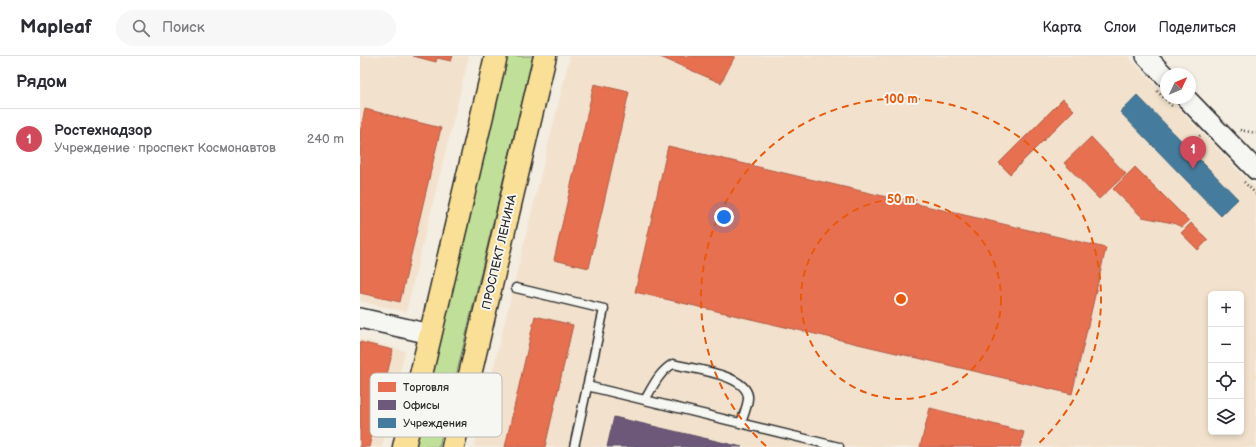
<!DOCTYPE html>
<html lang="ru">
<meta charset="utf-8">
<style>
:root{--surface:#fff;--page:#f7f7f7;--text:#2b2b33;--muted:#7c7c81;--line:#e1e1e2;--accent:#d1495b}
body{margin:0;font-family:"Balsamiq Sans",sans-serif;background:var(--page);color:var(--text)}
.controls{position:absolute;right:12px;bottom:12px;display:grid;overflow:hidden;border-radius:6px;box-shadow:0 2px 6px #0003}
.controls button{width:36px;height:36px;display:grid;place-items:center;padding:0;border:0;border-bottom:1px solid var(--line);background:var(--surface);color:var(--text);font:20px sans-serif}
.compass{position:absolute;left:800px;top:12px;width:36px;height:36px;border-radius:50%;background:var(--surface);box-shadow:0 2px 6px #0003;rotate:46deg}
.you{position:absolute;left:364px;top:161px;width:14px;height:14px;margin:-10px;border:3px solid #fff;border-radius:50%;background:#1a73e8;box-shadow:0 0 0 6px #1a73e833}
.badge{display:grid;place-items:center;width:26px;height:26px;border-radius:50%;background:var(--accent);color:#fff;font-size:13px;font-weight:700}
.pin{position:absolute;translate:-50% -33px;filter:drop-shadow(0 1px 2px #0008)}
.pin::after{content:'';position:absolute;top:21px;width:14px;height:12px;background:inherit;clip-path:polygon(0 0,100% 0,50% 100%)}
.list{margin:0;padding:0;list-style:none}
h2{display:flex;justify-content:space-between;align-items:center;height:52px;margin:0;padding:0 16px;font-size:17px}
h2 small{font-size:13px;font-weight:400;color:var(--muted)}
.list li{display:grid;grid-template-columns:26px 1fr auto;gap:12px;align-items:center;box-sizing:border-box;height:60px;padding:0 16px;border-top:1px solid var(--line)}
.list b{display:block;font-size:15px;white-space:nowrap}
.list p{margin:0;font-size:13px;white-space:nowrap;color:var(--muted)}
.list em{font-size:13px;font-style:normal;color:var(--muted)}
.icon{flex:none;width:22px;height:22px;fill:none;stroke:currentColor;stroke-width:2;stroke-linecap:round;stroke-linejoin:round}
.map{position:relative;flex:none;width:896px;height:391px;overflow:hidden}
header{display:flex;align-items:center;gap:24px;box-sizing:border-box;height:56px;padding:0 20px;background:var(--surface);border-bottom:1px solid var(--line)}
header strong{font-size:19px}
nav{display:flex;gap:22px;margin-inline-start:auto;font-size:14px}
.search{width:280px;height:36px;background:var(--page);display:flex;align-items:center;gap:10px;box-sizing:border-box;padding:0 14px;border-radius:22px;color:var(--muted);font-size:15px}
main{display:flex}
aside{flex:1;background:var(--surface)}
.map>svg:first-child{display:block}
.built{fill:#f2e2cd;fill-rule:evenodd}
.green{fill:#c0df98;stroke:#768562}
.shops{fill:#e76f51;stroke:#af5b46}
.offices{fill:#6d597a;stroke:#594b62}
.public{fill:#457b9d;stroke:#3d637b}
.lines{fill:none;stroke-linecap:round;stroke-linejoin:round}
.service-casing{stroke:#2b2b2b;stroke-width:11}
.tertiary-casing{stroke:#2b2b2b;stroke-width:22}
.primary-casing{stroke:#2b2b2b;stroke-width:25}
.path{stroke:#2b2b2b;stroke-width:2.5;stroke-dasharray:1 3;stroke-linecap:butt}
.service{stroke:#f6f6f2;stroke-width:8}
.tertiary{stroke:#f6f6f2;stroke-width:19}
.primary{stroke:#fadf96;stroke-width:22}
.ring{fill:none;stroke:#e8590c;stroke-width:2;stroke-dasharray:7 5}
.labels{text-anchor:middle;stroke-width:4;stroke-linejoin:round;paint-order:stroke}
.street-label{font-size:12px;fill:#2b2b2b;stroke:#f6f6f2}
.key{fill:#f6f6f2;stroke:#b9b9b6;stroke-width:1}
.key-label{font-size:11px;fill:#2b2b2b}
.centre{fill:#e8590c;stroke:#f6f6f2;stroke-width:2}
.ring-label{font-size:12px;text-anchor:middle;font-weight:bold;fill:#e8590c;stroke:#f6f6f2;stroke-width:4;stroke-linejoin:round;paint-order:stroke}
</style>
<header>
<strong>Mapleaf</strong>
<div class="search"><svg class="icon" aria-label="search" viewBox="0 0 24 24"><circle cx="10" cy="10" r="6"/><path d="M15 15l6 6"/></svg>Поиск</div>
<nav><a>Карта</a><a>Слои</a><a>Поделиться</a></nav>
</header>
<main>
<aside>
<h2>Рядом<small></small></h2>
<ul class="list">
<li><span class="badge">1</span><div><b>Ростехнадзор</b><p>Учреждение · проспект Космонавтов</p></div><em>240 m</em></li>
</ul>
</aside>
<div class="map">
<svg width="896" height="391" viewBox="0 0 896 391">
<rect width="100%" height="100%" fill="#f4ede1"/>
<filter id="ink" filterUnits="userSpaceOnUse"><feTurbulence type="fractalNoise" baseFrequency=".025" numOctaves="2"/><feDisplacementMap in="SourceGraphic" scale="8" xChannelSelector="R" yChannelSelector="G"/><feConvolveMatrix kernelMatrix="1 2 1 2 8 2 1 2 1" color-interpolation-filters="sRGB"/></filter>
<g filter="url(#ink)">
<path class="built" d="M0 0H109L46 256 0 245Z
M210 0H768L806 40V42H808L896 133V391H114ZM851 238H881V376H851Z
M0 283 45 295 22 391H0Z"/>
<path class="green" d="M145 0H173L79 391H52Z"/>
<path class="shops" d="M53 0H93L91 5 77 2 76 6Z
M298 0H375L361 27Z
M234 28 269 36 229 212 194 204Z
M703 43 714 54 650 118 639 107Z
M5 53 81 72 40 246 0 237V76Z
M731 81 766 118 739 143 704 107Z
M308 90 746 192 712 338 275 236Z
M775 111 829 165 822 171 813 167 782 161 753 133Z
M831 167 848 184 838 194 821 177Z
M175 260 213 269 185 391H145Z
M0 286 33 294 9 391H0Z
M570 352 664 376 660 391H560Z"/>
<path class="offices" d="M254 361 382 391H247Z"/>
<path class="public" d="M777 39 878 143 861 160 760 56Z"/>
<g class="lines">
<defs>
<path id="service" d="M156 232 244 253 214 391
M227 330 479 391
M285 344C293 330 299 316 313 308 332 313 385 318 388 340 389 347 383 360 381 367"/>
<path id="tertiary" d="M786 0 806 21
M826 42 896 114
M0 262 70 278"/>
<path id="primary" d="M44 391 136 0
M93 391 185 0"/>
</defs>
<use href="#service" class="service-casing"/>
<use href="#tertiary" class="tertiary-casing"/>
<use href="#primary" class="primary-casing"/>
<path class="path" d="M797 35 812 50
M880 74 896 77
M826 89 841 79
M884 126 896 138"/>
<use href="#service" class="service"/>
<use href="#tertiary" class="tertiary"/>
<use href="#primary" class="primary"/>
</g>
</g>
<g class="ring">
<circle cx="541" cy="243" r="100"/>
<path d="M406 390A200 200 0 1 1 676 390"/>
</g>
<g class="labels">
<g class="street-label">
<text transform="translate(139 196) rotate(-77)" y="4">ПРОСПЕКТ ЛЕНИНА</text>
</g>
</g>
<rect x="10" y="317" width="132" height="64" rx="6" class="key"/>
<rect x="18" y="326" width="18" height="10" fill="#e76f51"/>
<rect x="18" y="344" width="18" height="10" fill="#6d597a"/>
<rect x="18" y="362" width="18" height="10" fill="#457b9d"/>
<g class="key-label">
<text x="43" y="335">Торговля</text>
<text x="43" y="353">Офисы</text>
<text x="43" y="371">Учреждения</text>
</g>
<circle cx="541" cy="243" r="6" class="centre"/>
<g class="ring-label">
<text x="541" y="47">100 m</text>
<text x="541" y="147">50 m</text>
</g>
</svg>
<div class="controls">
<button>+</button>
<button>−</button>
<button><svg class="icon" aria-label="locate" viewBox="0 0 24 24"><circle cx="12" cy="12" r="6"/><path d="M12 2v4M12 18v4M2 12h4M18 12h4"/></svg></button>
<button><svg class="icon" aria-label="layers" viewBox="0 0 24 24"><path d="M12 4l9 5-9 5-9-5zM3 14l9 5 9-5"/></svg></button>
</div>
<svg class="compass" viewBox="-18 -18 36 36"><path d="M0-13l5 13h-10z" fill="#e53935"/><path d="M0 13l5-13h-10z" fill="#7c7c81"/></svg>
<div class="you"></div>
<div class="pin badge" style="left:833px;top:113px">1</div>
</div>
</main>
